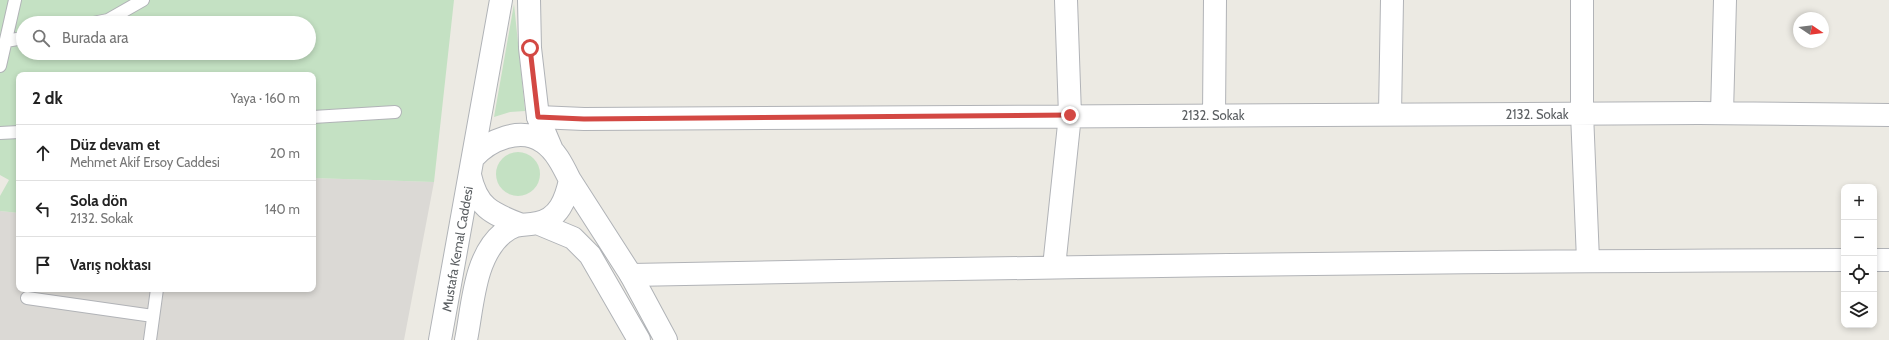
<!DOCTYPE html>
<html lang="tr">
<meta charset="utf-8">
<style>
:root{--surface:#fff;--page:#f2f2f2;--text:#222;--muted:#767676;--line:#e0e0e0}
body{margin:0;font-family:Cabin,sans-serif;background:var(--page);color:var(--text)}
.controls{position:absolute;right:12px;bottom:12px;display:grid;overflow:hidden;border-radius:8px;box-shadow:0 2px 6px #0003}
.controls button{width:36px;height:36px;display:grid;place-items:center;padding:0;border:0;border-bottom:1px solid var(--line);background:var(--surface);color:var(--text);font:20px sans-serif}
.compass{position:absolute;left:1793px;top:12px;width:36px;height:36px;border-radius:50%;background:var(--surface);box-shadow:0 2px 6px #0003;rotate:103deg}
.stop{position:absolute;width:12px;height:12px;margin:-9px;border:3px solid #d34843;border-radius:50%;background:#fff}
.stop.end{background:#d34843;border-color:#fff;box-shadow:0 1px 4px #0008}
.list{margin:0;padding:0;list-style:none}
h2{display:flex;justify-content:space-between;align-items:center;height:52px;margin:0;padding:0 16px;font-size:17px}
h2 small{font-size:13px;font-weight:400;color:var(--muted)}
.list li{display:grid;grid-template-columns:26px 1fr auto;gap:12px;align-items:center;box-sizing:border-box;height:56px;padding:0 16px;border-top:1px solid var(--line)}
.list b{display:block;font-size:15px;white-space:nowrap}
.list p{margin:0;font-size:13px;white-space:nowrap;color:var(--muted)}
.list em{font-size:13px;font-style:normal;color:var(--muted)}
.icon{flex:none;width:22px;height:22px;fill:none;stroke:currentColor;stroke-width:2;stroke-linecap:round;stroke-linejoin:round}
.map{position:relative;flex:none;width:1889px;height:340px;overflow:hidden}
.search{position:absolute;background:var(--surface);box-shadow:0 2px 6px #0003;left:16px;top:16px;width:300px;height:44px;display:flex;align-items:center;gap:10px;box-sizing:border-box;padding:0 14px;border-radius:22px;color:var(--muted);font-size:15px}
.panel{position:absolute;background:var(--surface);box-shadow:0 2px 6px #0003;left:16px;top:72px;width:300px;height:220px;border-radius:8px}
.map>svg:first-child{display:block}
.industrial{fill:#dbd9d5}
.green{fill:#c4e1c3;fill-rule:evenodd}
.lines{fill:none;stroke-linecap:round;stroke-linejoin:round}
.lane-casing{stroke:#b1b3b7;stroke-width:14}
.street-casing{stroke:#b1b3b7;stroke-width:24}
.secondary-casing{stroke:#b0b3b7;stroke-width:24}
.lane{stroke:#fff;stroke-width:12}
.street{stroke:#fff;stroke-width:22}
.secondary{stroke:#fff;stroke-width:22}
.route{stroke:#d34843;stroke-width:5}
.labels{text-anchor:middle;stroke-width:4;stroke-linejoin:round;paint-order:stroke}
.street-label{font-size:13px;fill:#5b5f62;stroke:#fff}
</style>
<div class="map">
<svg width="1889" height="340" viewBox="0 0 1889 340">
<rect width="100%" height="100%" fill="#eceae3"/>
<path class="industrial" d="M313 178 434 182 404 340H0V211L19 213V289H313Z"/>
<path class="green" d="M0 0H454L434 182 313 178V75H19V213L0 211V196L9 180 0 175ZM23 23H309V53H23Z
M514 4 525 111 510 112 494 117Z
M496 174a22 22 0 1 1 44 0a22 22 0 1 1-44 0Z"/>
<g class="lines">
<defs>
<path id="lane" d="M93 23 108 20 143 0
M6 41 23 38
M0 66 15 0
M313 117 395 112
M0 133 19 132
M27 298 153 316
M150 340 157 289"/>
<path id="street" d="M1582 0V113L1588 260
M1722 113 1725 0
M1390 114 1392 0
M1214 115 1215 0
M538 117 584 119 1699 113 1889 115
M1874 260H1889
M1054 267 1070 115 1066 0
M631 275C1036 267 1440 261 1844 260"/>
<path id="secondary" d="M529 0 530 48 538 117 552 150
M473 158C489 140 521 126 543 142 556 151 563 166 570 180L631 275 666 340
M470 175C477 207 491 213 519 224
M537 223 573 238 590 255 639 340
M440 340 501 0
M466 340C473 305 474 257 503 233 517 222 523 226 537 223 559 219 566 199 570 180"/>
</defs>
<use href="#lane" class="lane-casing"/>
<use href="#street" class="street-casing"/>
<use href="#secondary" class="secondary-casing"/>
<use href="#lane" class="lane"/>
<use href="#street" class="street"/>
<use href="#secondary" class="secondary"/>
</g>
<g class="lines">
<path class="route" d="M530 48 538 117 584 119 1070 115"/>
</g>
<g class="labels">
<g class="street-label">
<text x="1537" y="119">2132. Sokak</text>
<text x="1213" y="120">2132. Sokak</text>
<text transform="translate(457 249) rotate(-80)" y="5">Mustafa Kemal Caddesi</text>
</g>
</g>
</svg>
<div class="controls">
<button>+</button>
<button>−</button>
<button><svg class="icon" aria-label="locate" viewBox="0 0 24 24"><circle cx="12" cy="12" r="6"/><path d="M12 2v4M12 18v4M2 12h4M18 12h4"/></svg></button>
<button><svg class="icon" aria-label="layers" viewBox="0 0 24 24"><path d="M12 4l9 5-9 5-9-5zM3 14l9 5 9-5"/></svg></button>
</div>
<svg class="compass" viewBox="-18 -18 36 36"><path d="M0-13l5 13h-10z" fill="#e53935"/><path d="M0 13l5-13h-10z" fill="#767676"/></svg>
<div class="stop" style="left:530px;top:48px"></div>
<div class="stop end" style="left:1070px;top:115px"></div>
<div class="search"><svg class="icon" aria-label="search" viewBox="0 0 24 24"><circle cx="10" cy="10" r="6"/><path d="M15 15l6 6"/></svg>Burada ara</div>
<section class="panel">
<h2>2 dk<small>Yaya · 160 m</small></h2>
<ul class="list">
<li><svg class="icon" aria-label="ahead" viewBox="0 0 24 24"><path d="M12 20V5M6 11l6-6 6 6"/></svg><div><b>Düz devam et</b><p>Mehmet Akif Ersoy Caddesi</p></div><em>20 m</em></li>
<li><svg class="icon" aria-label="left" viewBox="0 0 24 24"><path d="M17 20v-9H6M10 6l-5 5 5 5"/></svg><div><b>Sola dön</b><p>2132. Sokak</p></div><em>140 m</em></li>
<li><svg class="icon" aria-label="arrive" viewBox="0 0 24 24"><path d="M6 21V4h12l-3 4 3 4H6"/></svg><div><b>Varış noktası</b></div></li>
</ul>
</section>
</div>
